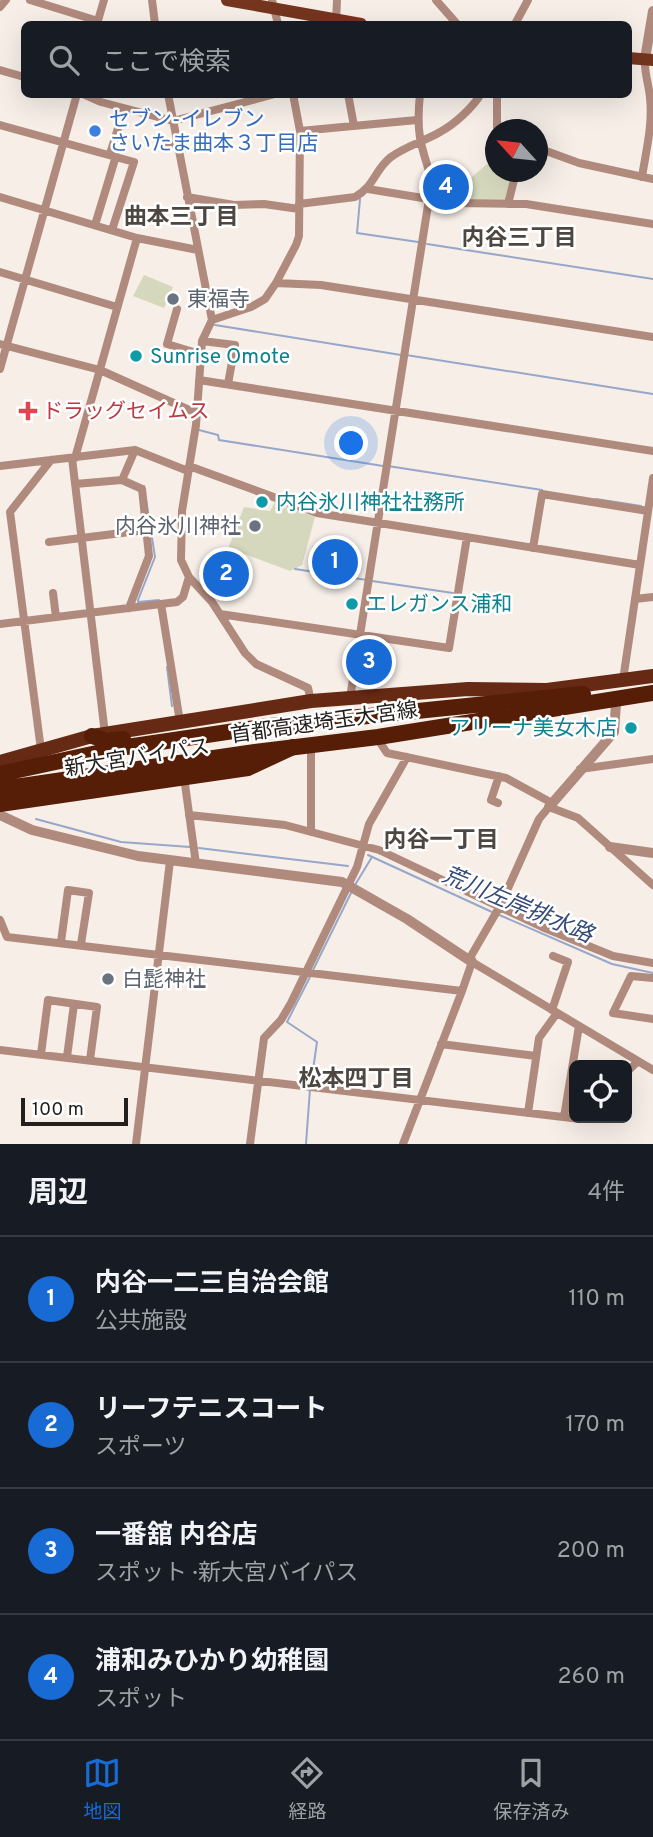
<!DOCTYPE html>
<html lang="ja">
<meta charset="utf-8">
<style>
:root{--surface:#171b24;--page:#242831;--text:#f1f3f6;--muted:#9ea1a6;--line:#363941;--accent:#186ad4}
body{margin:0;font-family:Overpass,"Noto Sans JP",sans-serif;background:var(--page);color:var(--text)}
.controls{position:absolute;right:21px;bottom:21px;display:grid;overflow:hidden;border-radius:10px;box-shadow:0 7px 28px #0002}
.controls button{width:63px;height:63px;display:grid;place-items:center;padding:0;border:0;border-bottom:2px solid var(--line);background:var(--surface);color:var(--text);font:35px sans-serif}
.compass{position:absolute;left:485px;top:119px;width:63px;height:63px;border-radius:50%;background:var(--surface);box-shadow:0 7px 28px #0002;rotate:297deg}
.scale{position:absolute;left:21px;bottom:18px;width:107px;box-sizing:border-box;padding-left:7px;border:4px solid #221f1c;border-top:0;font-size:19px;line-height:24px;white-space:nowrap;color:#221f1c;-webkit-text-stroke:5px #fff;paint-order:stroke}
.you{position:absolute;left:352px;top:444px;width:24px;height:24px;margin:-18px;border:5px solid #fff;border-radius:50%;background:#1a73e8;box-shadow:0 0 0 10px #1a73e833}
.badge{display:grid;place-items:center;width:46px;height:46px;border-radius:50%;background:var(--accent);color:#fff;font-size:23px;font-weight:700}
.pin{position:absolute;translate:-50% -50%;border:4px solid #fff;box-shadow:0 2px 7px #0006}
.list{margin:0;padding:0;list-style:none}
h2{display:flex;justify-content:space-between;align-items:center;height:91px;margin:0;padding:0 28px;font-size:30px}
h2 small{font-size:23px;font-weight:400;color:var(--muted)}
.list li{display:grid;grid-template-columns:46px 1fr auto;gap:21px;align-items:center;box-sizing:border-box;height:126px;padding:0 28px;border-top:2px solid var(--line)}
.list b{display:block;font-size:26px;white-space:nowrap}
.list p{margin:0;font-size:23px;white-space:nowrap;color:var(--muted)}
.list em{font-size:23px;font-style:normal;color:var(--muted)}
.icon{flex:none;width:38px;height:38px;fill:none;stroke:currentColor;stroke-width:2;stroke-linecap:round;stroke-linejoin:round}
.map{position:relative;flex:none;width:653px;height:1144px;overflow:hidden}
.search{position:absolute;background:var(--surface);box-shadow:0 7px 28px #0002;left:21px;right:21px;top:21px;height:77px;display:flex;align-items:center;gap:18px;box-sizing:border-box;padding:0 24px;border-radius:10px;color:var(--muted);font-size:26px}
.sheet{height:595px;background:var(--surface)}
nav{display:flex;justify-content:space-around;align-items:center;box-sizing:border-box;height:98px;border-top:2px solid var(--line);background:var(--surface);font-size:19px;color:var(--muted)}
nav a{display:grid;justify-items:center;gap:4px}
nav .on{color:var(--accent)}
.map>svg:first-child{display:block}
.green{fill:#d6d8be}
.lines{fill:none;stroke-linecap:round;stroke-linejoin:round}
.stream{stroke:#96a7c9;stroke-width:2}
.minor{stroke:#b08a7d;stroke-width:8}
.tertiary{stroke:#b08a7d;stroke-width:10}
.primary{stroke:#75351f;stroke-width:12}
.trunk{stroke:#662913;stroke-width:14}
.motorway{stroke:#561d07;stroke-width:16}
.motorway-bridge{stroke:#561d07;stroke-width:16}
.shop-dot{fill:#3f7fe0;stroke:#fff;stroke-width:2.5}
.worship-dot{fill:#6b7280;stroke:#fff;stroke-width:2.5}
.culture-dot{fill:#0f9aa8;stroke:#fff;stroke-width:2.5}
.health-dot{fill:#e0444e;stroke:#fff;stroke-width:2.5}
.labels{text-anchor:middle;stroke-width:5;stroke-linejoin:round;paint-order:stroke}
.shop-label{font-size:21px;fill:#366cbe;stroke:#fff;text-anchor:start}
.worship-label{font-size:21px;fill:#5b616d;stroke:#fff;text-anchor:start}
.culture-label{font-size:21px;fill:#0d838f;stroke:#fff;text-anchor:start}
.health-label{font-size:21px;fill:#be3a42;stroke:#fff;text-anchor:start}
.street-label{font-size:21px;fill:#221f1c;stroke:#fff}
.neighbourhood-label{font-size:23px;font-weight:bold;fill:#4e4741;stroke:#fff}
.water-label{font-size:23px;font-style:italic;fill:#364b79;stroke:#fff}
</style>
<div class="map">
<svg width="653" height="1144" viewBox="0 0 653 1144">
<rect width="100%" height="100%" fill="#f6eee7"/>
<path class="green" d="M487 164 501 175 512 176 506 201 465 200 458 189Z
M144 275 173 287 164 308 133 296Z
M275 502 315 517 302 565 290 571 239 552 232 595 218 593V555L220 550 237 553 228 549 244 507 270 511Z
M312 546 332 550 327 572 308 568Z"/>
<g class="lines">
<path class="stream" d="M360 199 357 233 418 242
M427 244 653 279
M215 325 401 355
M406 355 653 394
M199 430 218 435 219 440 383 466
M388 466 542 490
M144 486 155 557 138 600V602L159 600 160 603
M596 499 641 506
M295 569 367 580
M372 581 453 593
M167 667 172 706
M36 819 121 842 190 847
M199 848 348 866
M368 855 492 912
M355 885 372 857
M497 914 612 964 653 973
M313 970 351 893
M311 1084 317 1042 287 1022 311 975
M306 1144 310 1089"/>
<path class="minor" d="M30 0 98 21
M152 0 155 24
M272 0 278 24
M436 0 457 24
M0 7 6 0
M336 22 337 0
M97 24 104 0
M515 24 528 0
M0 70 24 77
M83 94 101 102 173 121 275 94
M168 94 212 320
M293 94 300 131 299 236 296 245 276 283 265 299 251 307 212 320 202 341 196 425 182 511 181 560 189 577 212 602 245 653 256 664 308 688 311 701
M348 94 354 126
M0 125 134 162 112 230
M497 130V94
M300 131 417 120
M158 141 178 145
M538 148 579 163 653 179
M110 154 124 109
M642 177C646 151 653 124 650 98 649 84 644 73 645 59
M368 189 453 203 526 204 653 224
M0 197 137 238 198 250
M187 197 234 205 264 204 299 209
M299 204 355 197C374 187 375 169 391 157 406 146 425 141 440 132 455 124 472 108 481 94
M508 204 516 172
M95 225 116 156
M0 272 117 307
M276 283 321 285 653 337
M177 309 167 344 200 354
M202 341 235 345 228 384
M0 344 100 370 196 413
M0 369 77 94
M199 380 653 451
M72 458 105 734
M75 458 137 238
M0 466 135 450 188 471
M189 466 317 513 640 565
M122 480 135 450
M75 484 122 480 142 489 149 556 129 608
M49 542 146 530
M533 548 542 494 648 511
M53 593 56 617
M635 599 653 597
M161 604 180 722
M220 614 449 648 467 537
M0 624 177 602 183 597 189 577
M623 680 653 478
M350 698 432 180C420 144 416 132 420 94
M381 744 387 753 506 778 552 803
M41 750 10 512 51 460
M580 769 653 759
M184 777 196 864
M498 803 491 800 499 776
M189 815 285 825 379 850 542 927 613 956 653 963
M311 832V753
M0 920 7 937 462 991
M61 942 68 890 89 893 81 944
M472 962 653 1070
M552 1010 568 962 553 956
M613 1013 631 976 653 978
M613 1013 653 1019
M441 1044 536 1056
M0 1050 580 1119
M41 1054 48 1000 97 1007 90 1060
M67 1057 74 1004
M627 1072 637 1062
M528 1113 539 1038 557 1013
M564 1117 579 1026
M136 1144 170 861
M250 1144 264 1038 281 1020 291 1003 357 867 369 824 407 757
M403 1144 462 991 472 962 471 956 500 906 539 819 549 807 578 818 653 885"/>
<path class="tertiary" d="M645 59 653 11
M549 807 614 732 616 704
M0 815 32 830 138 856 342 882 407 919 472 962
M610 847 653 853"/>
<path class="primary" d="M227 0 361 24
M628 58 653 60"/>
<path class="trunk" d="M0 762 92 736 311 701 468 689 547 690 653 676"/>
<path class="motorway" d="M92 736 107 741 123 739
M0 774 120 748 261 727 583 694
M0 789 255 752 378 737 653 693"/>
<path class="motorway-bridge" d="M0 804 248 768 293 747"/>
</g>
<circle class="shop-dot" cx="95" cy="131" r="7"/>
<g class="worship-dot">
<circle cx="173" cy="299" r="7"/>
<circle cx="255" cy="526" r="7"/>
<circle cx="108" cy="979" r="7"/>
</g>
<g class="culture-dot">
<circle cx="136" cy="356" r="7"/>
<circle cx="262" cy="502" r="7"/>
<circle cx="352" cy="604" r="7"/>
<circle cx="631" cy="728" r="7"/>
</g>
<path class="health-dot" d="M24.5 400.5h7v7h7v7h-7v7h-7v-7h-7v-7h7z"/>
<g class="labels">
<g class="shop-label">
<text x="109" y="126">セブン-イレブン<tspan x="109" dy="24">さいたま曲本３丁目店</tspan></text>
</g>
<g class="worship-label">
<text x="187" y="306">東福寺</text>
<text x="241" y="533" text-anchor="end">内谷氷川神社</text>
<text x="122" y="986">白髭神社</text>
</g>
<g class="culture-label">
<text x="150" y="363">Sunrise Omote</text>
<text x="276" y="509">内谷氷川神社社務所</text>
<text x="366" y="611">エレガンス浦和</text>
<text x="617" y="735" text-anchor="end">アリーナ美女木店</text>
</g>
<g class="health-label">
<text x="42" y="418">ドラッグセイムス</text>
</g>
<g class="street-label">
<text transform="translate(324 722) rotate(-8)" y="7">首都高速埼玉大宮線</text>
<text transform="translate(137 757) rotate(-9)" y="7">新大宮バイパス</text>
</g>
<g class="neighbourhood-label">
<text x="181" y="224">曲本三丁目</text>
<text x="519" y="245">内谷三丁目</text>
<text x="441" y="847">内谷一丁目</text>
<text x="356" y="1086">松本四丁目</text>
</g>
<g class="water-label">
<text transform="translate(518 904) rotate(23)" y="8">荒川左岸排水路</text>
</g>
</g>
</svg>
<div class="controls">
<button><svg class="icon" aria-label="locate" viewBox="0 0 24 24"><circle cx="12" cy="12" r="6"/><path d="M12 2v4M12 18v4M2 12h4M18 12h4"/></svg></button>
</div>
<svg class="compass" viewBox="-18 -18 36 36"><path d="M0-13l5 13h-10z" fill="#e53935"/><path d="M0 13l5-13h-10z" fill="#9ea1a6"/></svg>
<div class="scale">100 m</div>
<div class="you"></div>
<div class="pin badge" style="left:335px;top:562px">1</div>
<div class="pin badge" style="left:226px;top:574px">2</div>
<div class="pin badge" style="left:369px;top:662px">3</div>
<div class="pin badge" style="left:446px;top:187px">4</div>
<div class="search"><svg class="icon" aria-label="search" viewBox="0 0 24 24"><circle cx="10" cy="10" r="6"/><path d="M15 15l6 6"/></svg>ここで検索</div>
</div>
<section class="sheet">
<h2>周辺<small>4件</small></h2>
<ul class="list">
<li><span class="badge">1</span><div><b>内谷一二三自治会館</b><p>公共施設</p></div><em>110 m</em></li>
<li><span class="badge">2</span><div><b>リーフテニスコート</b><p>スポーツ</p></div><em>170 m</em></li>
<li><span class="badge">3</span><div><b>一番舘 内谷店</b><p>スポット · 新大宮バイパス</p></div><em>200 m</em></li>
<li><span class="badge">4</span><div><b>浦和みひかり幼稚園</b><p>スポット</p></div><em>260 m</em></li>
</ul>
</section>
<nav>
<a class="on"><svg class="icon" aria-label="map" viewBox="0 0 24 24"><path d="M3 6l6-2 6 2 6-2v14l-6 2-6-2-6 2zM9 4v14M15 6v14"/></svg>地図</a>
<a><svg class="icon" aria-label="directions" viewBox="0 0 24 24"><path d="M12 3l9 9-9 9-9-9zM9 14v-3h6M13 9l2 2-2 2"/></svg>経路</a>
<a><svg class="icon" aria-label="saved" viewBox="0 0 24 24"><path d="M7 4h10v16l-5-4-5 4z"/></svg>保存済み</a>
</nav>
